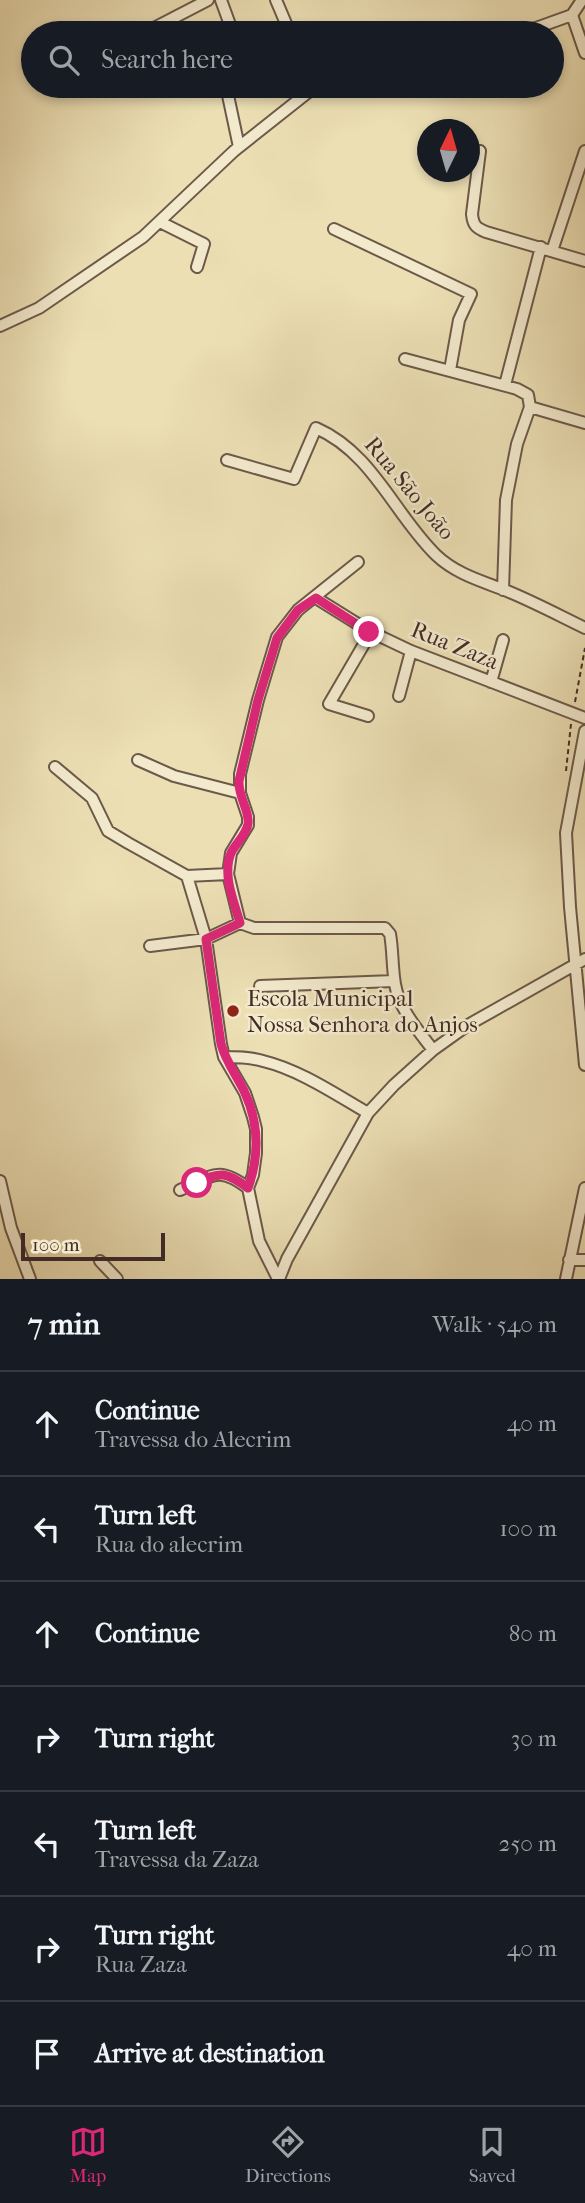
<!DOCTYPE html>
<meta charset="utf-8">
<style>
:root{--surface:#171b24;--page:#242831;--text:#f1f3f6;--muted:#9ea1a6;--line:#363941;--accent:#db2777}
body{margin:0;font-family:"IM FELL French Canon",serif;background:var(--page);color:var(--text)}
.compass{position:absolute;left:417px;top:119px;width:63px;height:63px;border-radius:50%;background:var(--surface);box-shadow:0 4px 10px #0003;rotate:5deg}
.scale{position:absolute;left:21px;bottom:18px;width:144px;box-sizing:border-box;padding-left:7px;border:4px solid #422c25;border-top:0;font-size:19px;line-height:24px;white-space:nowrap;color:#422c25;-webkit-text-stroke:5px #f3eace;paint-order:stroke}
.stop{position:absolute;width:21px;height:21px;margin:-16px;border:5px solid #db2777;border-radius:50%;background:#fff}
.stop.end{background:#db2777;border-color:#fff;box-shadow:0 2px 7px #0008}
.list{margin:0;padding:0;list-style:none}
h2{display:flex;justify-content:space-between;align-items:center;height:91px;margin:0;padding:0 28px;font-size:30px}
h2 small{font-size:23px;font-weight:400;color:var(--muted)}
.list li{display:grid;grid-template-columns:46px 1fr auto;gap:21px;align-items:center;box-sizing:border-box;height:105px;padding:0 28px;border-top:2px solid var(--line)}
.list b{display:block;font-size:26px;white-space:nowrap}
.list p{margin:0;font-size:23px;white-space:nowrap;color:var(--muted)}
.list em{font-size:23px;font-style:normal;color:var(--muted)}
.icon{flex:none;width:38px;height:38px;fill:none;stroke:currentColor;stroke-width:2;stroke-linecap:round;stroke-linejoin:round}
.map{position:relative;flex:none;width:585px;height:1279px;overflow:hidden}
.search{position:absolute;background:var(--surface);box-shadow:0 4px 10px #0003;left:21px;right:21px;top:21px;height:77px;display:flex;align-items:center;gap:18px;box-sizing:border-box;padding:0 24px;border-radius:38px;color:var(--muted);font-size:26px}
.sheet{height:826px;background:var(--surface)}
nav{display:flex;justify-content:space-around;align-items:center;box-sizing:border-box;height:98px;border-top:2px solid var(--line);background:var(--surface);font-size:19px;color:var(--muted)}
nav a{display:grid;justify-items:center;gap:4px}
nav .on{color:var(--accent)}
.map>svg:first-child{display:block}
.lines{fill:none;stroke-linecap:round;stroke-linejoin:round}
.minor-casing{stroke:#6c5949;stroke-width:14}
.path{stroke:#422c25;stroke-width:2;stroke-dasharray:5 3.5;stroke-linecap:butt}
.minor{stroke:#f3eace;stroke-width:10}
.route{stroke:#db2777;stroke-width:9}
.poi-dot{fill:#8f2418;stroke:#f3eace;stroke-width:2.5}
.labels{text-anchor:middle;stroke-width:5;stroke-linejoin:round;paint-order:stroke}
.street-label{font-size:23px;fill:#422c25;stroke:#f3eace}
.poi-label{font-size:23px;fill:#422c25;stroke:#f3eace;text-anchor:start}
</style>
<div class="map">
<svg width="585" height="1279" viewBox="0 0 585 1279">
<rect width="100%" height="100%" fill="#ecdfb4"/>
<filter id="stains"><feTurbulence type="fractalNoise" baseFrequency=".00286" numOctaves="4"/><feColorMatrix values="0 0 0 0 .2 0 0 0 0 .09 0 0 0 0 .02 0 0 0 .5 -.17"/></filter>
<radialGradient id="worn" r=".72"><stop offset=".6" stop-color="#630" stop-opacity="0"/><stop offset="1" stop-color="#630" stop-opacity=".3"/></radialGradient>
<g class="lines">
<defs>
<path id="minor" d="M221 0 233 33
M276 0 290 33
M572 15 585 53
M154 28 208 0
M522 33 572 15 582 0
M226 86 239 147
M480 151 472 214C473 225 476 228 486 232L585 261
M160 222 204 244 197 267
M334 229 471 294 459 320 450 370
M552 251 585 151
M0 326 39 308 143 237 234 151 316 86
M405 359 517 389 528 395 530 407 517 444 506 500 503 590
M505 385 541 247
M530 407 585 423
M227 460 294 479 316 428C373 453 394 514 436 555 455 573 478 580 502 589 530 600 558 615 585 628
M316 598 369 631 411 651 585 718
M491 682 503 640
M399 696 411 651
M368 716 329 704 371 632
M585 731 566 833 570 907 585 1065
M138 760 174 776 240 793
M55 767 92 798 108 831 128 843 187 876 228 874
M187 876 206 939 221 1044 224 1057 245 1093 253 1117 256 1129V1153L253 1175 248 1188 259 1241 278 1279
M240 923 228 874 231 853 248 825V817L240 793V774L258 700 277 637 298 610 358 562
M240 923 254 928H385L390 934C393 950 392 967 395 984 399 1009 418 1030 433 1050
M150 946 206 939 240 923
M260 986 394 981
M224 1057C237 1057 250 1057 263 1061 300 1070 335 1094 368 1113
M0 1181 11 1228 30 1279
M180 1190C212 1176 218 1165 248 1188
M569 1260H585
M100 1261 117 1279
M279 1279 287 1259 368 1113 394 1085 433 1050 468 1025 585 959
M566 1279 585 1188"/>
</defs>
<use href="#minor" class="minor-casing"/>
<path class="path" d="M575 702 585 648
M566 771 571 724"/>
<use href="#minor" class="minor"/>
</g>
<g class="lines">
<path class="route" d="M197 1183C221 1171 226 1172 248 1188 259 1157 259 1124 245 1093 237 1076 226 1062 221 1044L206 939 240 923C234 901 222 875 231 853 236 843 246 835 248 824 250 811 238 797 239 781L258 700 277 638 298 610 316 598 369 632"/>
</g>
<circle class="poi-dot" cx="233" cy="1011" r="7"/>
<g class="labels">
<g class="street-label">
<text transform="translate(410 488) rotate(50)" y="8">Rua São João</text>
<text transform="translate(455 645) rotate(22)" y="8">Rua Zaza</text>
</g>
<g class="poi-label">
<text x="247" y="1006">Escola Municipal<tspan x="247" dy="26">Nossa Senhora do Anjos</tspan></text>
</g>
</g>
<rect width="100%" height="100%" filter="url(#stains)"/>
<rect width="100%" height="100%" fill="url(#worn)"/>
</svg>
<svg class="compass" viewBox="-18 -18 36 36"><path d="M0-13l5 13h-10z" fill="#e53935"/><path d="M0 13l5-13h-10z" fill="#9ea1a6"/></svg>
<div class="scale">100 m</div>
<div class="stop" style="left:197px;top:1183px"></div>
<div class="stop end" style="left:369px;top:632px"></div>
<div class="search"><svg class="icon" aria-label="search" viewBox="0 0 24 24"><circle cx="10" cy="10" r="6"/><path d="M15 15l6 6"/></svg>Search here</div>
</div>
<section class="sheet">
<h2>7 min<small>Walk · 540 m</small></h2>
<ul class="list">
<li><svg class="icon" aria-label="ahead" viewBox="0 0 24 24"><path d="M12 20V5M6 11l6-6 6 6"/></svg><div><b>Continue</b><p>Travessa do Alecrim</p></div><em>40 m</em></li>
<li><svg class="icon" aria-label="left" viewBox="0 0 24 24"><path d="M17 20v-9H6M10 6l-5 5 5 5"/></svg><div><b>Turn left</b><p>Rua do alecrim</p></div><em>100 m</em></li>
<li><svg class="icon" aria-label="ahead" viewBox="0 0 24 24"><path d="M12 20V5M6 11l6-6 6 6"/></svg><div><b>Continue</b></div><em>80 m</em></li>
<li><svg class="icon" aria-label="right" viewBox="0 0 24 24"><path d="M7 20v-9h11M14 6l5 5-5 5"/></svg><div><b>Turn right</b></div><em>30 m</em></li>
<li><svg class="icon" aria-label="left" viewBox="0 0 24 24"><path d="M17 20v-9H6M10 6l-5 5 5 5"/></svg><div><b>Turn left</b><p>Travessa da Zaza</p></div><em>250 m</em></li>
<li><svg class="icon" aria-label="right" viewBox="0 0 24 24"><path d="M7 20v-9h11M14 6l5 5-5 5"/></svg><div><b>Turn right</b><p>Rua Zaza</p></div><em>40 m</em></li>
<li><svg class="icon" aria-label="arrive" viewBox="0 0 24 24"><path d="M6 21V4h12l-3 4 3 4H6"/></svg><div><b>Arrive at destination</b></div></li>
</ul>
</section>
<nav>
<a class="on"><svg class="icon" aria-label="map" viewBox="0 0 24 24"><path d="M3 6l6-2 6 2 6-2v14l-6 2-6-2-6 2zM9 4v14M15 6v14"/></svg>Map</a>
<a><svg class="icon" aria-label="directions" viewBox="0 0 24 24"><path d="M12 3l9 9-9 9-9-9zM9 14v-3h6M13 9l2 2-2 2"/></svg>Directions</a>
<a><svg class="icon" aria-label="saved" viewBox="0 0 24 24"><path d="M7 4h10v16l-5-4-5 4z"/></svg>Saved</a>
</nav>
